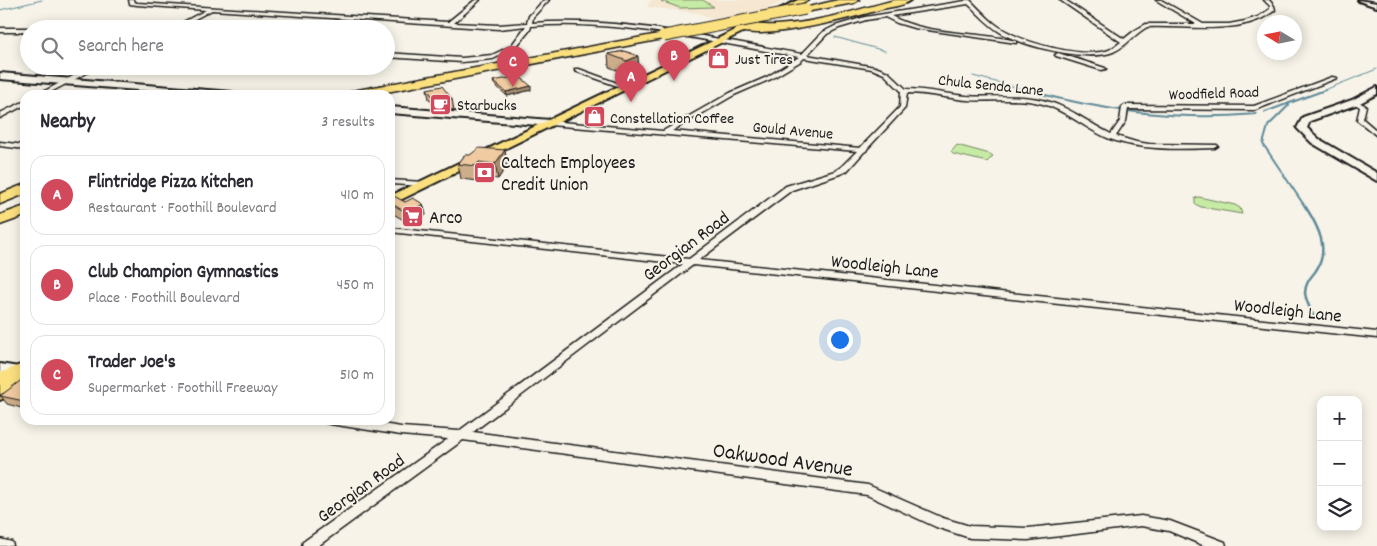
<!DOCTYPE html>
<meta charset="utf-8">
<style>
:root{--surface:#fff;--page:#f2f2f3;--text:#2b2b33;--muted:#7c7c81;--line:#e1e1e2;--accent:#d1495b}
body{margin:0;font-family:Dekko,sans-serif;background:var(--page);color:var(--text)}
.controls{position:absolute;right:15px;bottom:15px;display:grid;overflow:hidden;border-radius:10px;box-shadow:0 2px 12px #0003}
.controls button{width:45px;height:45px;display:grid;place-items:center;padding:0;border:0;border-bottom:1px solid var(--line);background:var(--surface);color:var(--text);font:25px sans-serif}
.compass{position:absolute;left:1257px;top:15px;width:45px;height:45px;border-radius:50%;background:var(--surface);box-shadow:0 2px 12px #0003;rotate:280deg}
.you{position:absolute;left:839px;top:339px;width:18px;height:18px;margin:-12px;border:4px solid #fff;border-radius:50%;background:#1a73e8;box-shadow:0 0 0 8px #1a73e833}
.badge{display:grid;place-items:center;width:32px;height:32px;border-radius:50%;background:var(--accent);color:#fff;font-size:16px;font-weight:700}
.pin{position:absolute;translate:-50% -41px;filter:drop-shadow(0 1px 2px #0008)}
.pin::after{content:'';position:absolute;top:26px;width:18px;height:15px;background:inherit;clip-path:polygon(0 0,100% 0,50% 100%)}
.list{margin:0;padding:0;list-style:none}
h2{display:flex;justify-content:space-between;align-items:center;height:65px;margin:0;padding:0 20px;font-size:21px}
h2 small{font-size:16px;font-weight:400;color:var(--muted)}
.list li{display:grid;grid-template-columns:32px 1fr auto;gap:15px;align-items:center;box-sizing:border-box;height:80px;margin:0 10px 10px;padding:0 10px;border:1px solid var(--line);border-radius:15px}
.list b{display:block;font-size:19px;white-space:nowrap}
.list p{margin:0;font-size:16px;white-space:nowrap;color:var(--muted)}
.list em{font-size:16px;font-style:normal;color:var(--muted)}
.icon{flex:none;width:28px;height:28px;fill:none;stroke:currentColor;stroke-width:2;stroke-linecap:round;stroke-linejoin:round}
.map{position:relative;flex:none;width:1377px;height:546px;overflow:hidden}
.search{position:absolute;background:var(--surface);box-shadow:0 2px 12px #0003;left:20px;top:20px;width:375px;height:55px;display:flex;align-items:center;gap:12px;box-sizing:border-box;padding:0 18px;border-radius:28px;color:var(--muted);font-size:19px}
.panel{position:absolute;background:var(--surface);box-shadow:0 2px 12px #0003;left:20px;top:90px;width:375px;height:335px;border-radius:15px}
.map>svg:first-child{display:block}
.built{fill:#f5e7d2}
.green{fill:#c6eba5;stroke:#718460}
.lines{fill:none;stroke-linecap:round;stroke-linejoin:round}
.stream-far2{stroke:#5f8a99;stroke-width:1}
.stream-far1{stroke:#5f8a99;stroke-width:2}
.stream{stroke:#5f8a99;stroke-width:2.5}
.street-casing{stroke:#1c1c1c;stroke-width:3}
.secondary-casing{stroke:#1c1c1c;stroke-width:4}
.primary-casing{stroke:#1c1c1c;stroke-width:4}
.highway-casing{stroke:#1c1c1c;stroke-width:3}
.street{fill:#f7f3e8;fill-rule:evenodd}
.secondary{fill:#f7f3e8;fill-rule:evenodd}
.primary{fill:#fbe080;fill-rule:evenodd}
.highway{fill:#fbe080;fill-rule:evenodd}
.highway-bridge-casing{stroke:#1c1c1c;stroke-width:13;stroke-linecap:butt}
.highway-bridge{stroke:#fbe080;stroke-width:11}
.wall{fill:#ceae8a;stroke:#1c1c1c}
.shaded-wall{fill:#a88d70;stroke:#1c1c1c}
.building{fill:#f0caa0;stroke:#1c1c1c}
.labels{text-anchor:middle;stroke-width:4;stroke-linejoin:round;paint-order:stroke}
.far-poi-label{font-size:16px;fill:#1c1c1c;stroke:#f7f3e8;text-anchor:start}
.far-street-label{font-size:16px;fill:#1c1c1c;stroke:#f7f3e8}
.poi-label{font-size:19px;fill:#1c1c1c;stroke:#f7f3e8;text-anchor:start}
.street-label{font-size:19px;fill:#1c1c1c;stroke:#f7f3e8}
.near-street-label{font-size:22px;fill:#1c1c1c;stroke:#f7f3e8}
</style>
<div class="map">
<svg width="1377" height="546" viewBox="0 0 1377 546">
<rect width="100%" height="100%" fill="#f7f3e8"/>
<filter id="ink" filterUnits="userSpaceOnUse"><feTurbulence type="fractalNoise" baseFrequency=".02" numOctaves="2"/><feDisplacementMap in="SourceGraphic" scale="10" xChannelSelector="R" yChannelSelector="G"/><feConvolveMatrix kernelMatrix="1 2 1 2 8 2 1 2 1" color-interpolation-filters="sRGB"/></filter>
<g filter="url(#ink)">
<path class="built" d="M651 0H786L758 14 722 21 697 13 647 7Z"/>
<path class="green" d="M669 0H703L714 7 680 8 661 1Z
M957 145 990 154 993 156 987 162 953 154 951 152Z
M1199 197 1235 205 1240 208 1242 214 1201 207 1195 204V198Z"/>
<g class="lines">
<path class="stream-far2" d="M0 10 42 0
M835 37 885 51
M973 76 1030 91
M1322 91 1377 69"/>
<path class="stream-far1" d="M1026 90C1102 111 1176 121 1256 114
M1289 105 1268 126 1263 144 1306 208
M1265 112 1325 90"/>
<path class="stream" d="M1305 206C1318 226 1331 250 1315 272 1310 278 1305 284 1305 293 1306 302 1311 311 1315 319"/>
<defs>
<path id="street" d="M129 0H133L134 2 137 3 448 22 475 0H480L454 23 499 25 527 23 529 16 544 0H549L533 17 532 23C620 16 715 39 802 54L823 32 835 26 865 17 965 1V0H970C981 11 993 25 1008 32 1029 44 1085 59 1109 50 1113 48 1117 45 1121 42L1060 0H1065L1124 39 1134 31 1146 24H1196L1156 0H1161L1203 24H1229L1245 21 1258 17 1270 9V6L1264 0H1269L1274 6 1275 10C1242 37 1187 25 1147 27 1134 34 1126 47 1113 52 1088 62 1026 47 1003 34 990 27 979 14 968 4L891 16C929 36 975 31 1016 41V43L914 28 897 23 885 17 866 20 839 28 827 34 807 55 875 67 888 72 906 89C926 89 946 94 966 96 995 98 1022 93 1050 102 1072 109 1090 124 1111 134L1120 121 1122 107 1125 105 1254 106 1332 77 1337 78 1255 110 1128 109 1126 121 1116 136 1136 142 1149 144 1217 145 1218 146 1215 148C1180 149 1143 151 1110 139 1085 129 1065 109 1039 103 1016 97 991 102 967 100 947 98 927 93 907 93L905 108 867 149 866 151 864 152 847 171 840 174 792 190 699 260 1377 332V338L693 265 473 432 868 485 943 518 970 526 1028 528 1141 516 1170 521 1225 542 1226 546H1205L1169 531 1141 526 1028 540 970 538 936 527 867 495 463 440 318 546H302L303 542 448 439 401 435 330 424 326 423 325 420H357L401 427 459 431 683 264 390 232V228L689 259 786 186 835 171 841 167 857 151 550 125 547 123 550 121 663 131 730 93 767 77 799 57C712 42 620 19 531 26L530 30 515 48 493 59 462 62 386 57V53L462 58 492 55 511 46 526 26 499 29 212 10 176 29H170L206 10 137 5 130 4ZM804 58 872 69 884 74 901 91 900 107 860 148 672 131 734 95 771 79 801 61Z
M0 28H29L30 29H29V32H0Z
M1058 53 1105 68 1106 69 1101 70 1056 56 1055 55Z
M92 66H100L45 95H37Z
M575 69H579L628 87 623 88 575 71Z
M1355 100 1366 106 1363 119 1377 131V136L1357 120 1360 107 1353 103V101Z
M25 101V105L0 118V113Z
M0 142 25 145V149L0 146Z
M390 180 424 182 428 184 424 186 390 184Z
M0 539 12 542 13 546H0Z"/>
<path id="secondary" d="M1358 0 1377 3V7L1359 1Z
M0 73 232 92 236 95H200L0 79Z
M1377 87V94L1358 104 1310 121 1307 128 1319 139 1377 173V181L1312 143 1297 128 1303 117 1352 100Z
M390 107 550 120 555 123 550 126 390 113Z
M0 364 25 368V378L0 374Z"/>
<path id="primary" d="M798 0H808L390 205V196Z
M25 363V389L0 400V373Z"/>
<path id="highway" d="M838 0H859L854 3 805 12 800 9Z
M895 0H911C904 6 891 7 882 9 856 17 751 45 731 27 737 22 766 26 776 25 817 23 856 10 895 0Z
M664 33 668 34V38L371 95H346L352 91Z
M25 184V194L0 204V194Z
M25 206V216L0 225V215Z"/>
</defs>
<use href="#street" class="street-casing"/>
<use href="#secondary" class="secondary-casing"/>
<use href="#primary" class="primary-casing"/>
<use href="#highway" class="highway-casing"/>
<use href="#street" class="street"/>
<use href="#secondary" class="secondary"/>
<use href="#primary" class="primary"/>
<use href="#highway" class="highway"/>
<defs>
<path id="highway-bridge" d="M664 36 805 9"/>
</defs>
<use href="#highway-bridge" class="highway-bridge-casing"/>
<use href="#highway-bridge" class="highway-bridge"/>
</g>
<path class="wall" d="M625 51 639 68 627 74 609 67 608 54Z
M493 81 531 90 507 96 494 84Z
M427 89 452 99 454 110 437 108 429 99Z
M465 155 507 165 498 179 481 177 479 181 461 179 458 164Z
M390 196 405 202 423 204 426 215 416 221 413 219 407 222 390 212Z
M25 383V409L7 404 0 395Z"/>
<path class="shaded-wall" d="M638 56 639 68 627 74V61Z
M531 86V90L507 96 506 92Z
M505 150 507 165 498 179 495 164Z
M479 162 481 177 479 181 476 166Z
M423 204 426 215 416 221 413 210Z
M410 208 413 219 407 222 404 211Z"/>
<path class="building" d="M625 51 638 56 627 61 608 54Z
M519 76 531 86 506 92 493 81Z
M442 86 452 99 434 98 427 89Z
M479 148 505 150 495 164 479 162 476 166 458 164 465 155H470Z
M392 195 405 202 413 198 423 204 413 210 410 208 404 211 390 203V196Z
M20 381 25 383V401H24L0 396Z"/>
</g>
<defs>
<symbol id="shop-square" viewBox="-11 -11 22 22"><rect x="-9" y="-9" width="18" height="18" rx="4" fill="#d1495b" stroke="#f7f3e8"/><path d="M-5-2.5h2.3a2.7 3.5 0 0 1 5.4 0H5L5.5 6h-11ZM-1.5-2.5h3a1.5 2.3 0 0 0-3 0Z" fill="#fff"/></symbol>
<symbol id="cafe-square" viewBox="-11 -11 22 22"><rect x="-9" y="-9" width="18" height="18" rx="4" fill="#d1495b" stroke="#f7f3e8"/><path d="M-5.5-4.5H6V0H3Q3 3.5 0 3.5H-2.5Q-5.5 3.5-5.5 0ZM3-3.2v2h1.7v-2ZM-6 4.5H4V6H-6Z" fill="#fff"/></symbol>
<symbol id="bank-square" viewBox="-11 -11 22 22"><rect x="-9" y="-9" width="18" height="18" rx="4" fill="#d1495b" stroke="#f7f3e8"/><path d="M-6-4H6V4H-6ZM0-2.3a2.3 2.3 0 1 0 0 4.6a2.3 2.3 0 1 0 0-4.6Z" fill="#fff"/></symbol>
<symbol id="supermarket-square" viewBox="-11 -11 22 22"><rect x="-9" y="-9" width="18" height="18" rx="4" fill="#d1495b" stroke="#f7f3e8"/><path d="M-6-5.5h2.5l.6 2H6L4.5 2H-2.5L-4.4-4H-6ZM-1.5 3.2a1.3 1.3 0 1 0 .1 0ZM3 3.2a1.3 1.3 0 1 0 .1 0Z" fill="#fff"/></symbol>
</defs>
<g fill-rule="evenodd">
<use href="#shop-square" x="706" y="46" width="25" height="25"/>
<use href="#cafe-square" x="428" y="92" width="25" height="25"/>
<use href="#shop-square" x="582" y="104" width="25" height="25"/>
<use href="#bank-square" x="472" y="160" width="25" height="25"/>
<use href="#supermarket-square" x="400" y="204" width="25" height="25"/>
</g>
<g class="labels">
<g class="far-poi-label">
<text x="735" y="64">Just Tires</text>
<text x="457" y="110">Starbucks</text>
<text x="610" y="123">Constellation Coffee</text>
</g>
<g class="far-street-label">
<text transform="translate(991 84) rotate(6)" y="6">Chula Senda Lane</text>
<text transform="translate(1214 92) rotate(-2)" y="6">Woodfield Road</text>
<text transform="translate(793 129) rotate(5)" y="6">Gould Avenue</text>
</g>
<g class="poi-label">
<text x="501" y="168">Caltech Employees<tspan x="501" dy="22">Credit Union</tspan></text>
<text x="429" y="223">Arco</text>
</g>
<g class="street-label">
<text transform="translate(685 245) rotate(-37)" y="7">Georgian Road</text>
<text transform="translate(885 265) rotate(6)" y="7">Woodleigh Lane</text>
<text transform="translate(1288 309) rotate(6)" y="7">Woodleigh Lane</text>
<text transform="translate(360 487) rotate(-36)" y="7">Georgian Road</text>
</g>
<g class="near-street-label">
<text transform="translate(783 458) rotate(8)" y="8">Oakwood Avenue</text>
</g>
</g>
</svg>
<div class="controls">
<button>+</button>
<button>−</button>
<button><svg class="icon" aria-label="layers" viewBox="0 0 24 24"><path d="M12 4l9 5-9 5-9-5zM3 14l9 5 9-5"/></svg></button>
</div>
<svg class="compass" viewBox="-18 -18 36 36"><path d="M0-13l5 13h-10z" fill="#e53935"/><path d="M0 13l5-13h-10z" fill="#7c7c81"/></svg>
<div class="you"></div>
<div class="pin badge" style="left:631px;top:102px">A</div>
<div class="pin badge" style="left:674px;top:81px">B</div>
<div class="pin badge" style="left:513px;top:87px">C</div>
<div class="search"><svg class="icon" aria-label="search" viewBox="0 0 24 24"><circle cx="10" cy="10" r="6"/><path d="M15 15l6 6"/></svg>Search here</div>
<section class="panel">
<h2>Nearby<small>3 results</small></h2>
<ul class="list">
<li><span class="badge">A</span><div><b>Flintridge Pizza Kitchen</b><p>Restaurant · Foothill Boulevard</p></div><em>410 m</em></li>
<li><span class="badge">B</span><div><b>Club Champion Gymnastics</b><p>Place · Foothill Boulevard</p></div><em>450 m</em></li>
<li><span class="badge">C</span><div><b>Trader Joe's</b><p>Supermarket · Foothill Freeway</p></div><em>510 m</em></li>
</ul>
</section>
</div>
